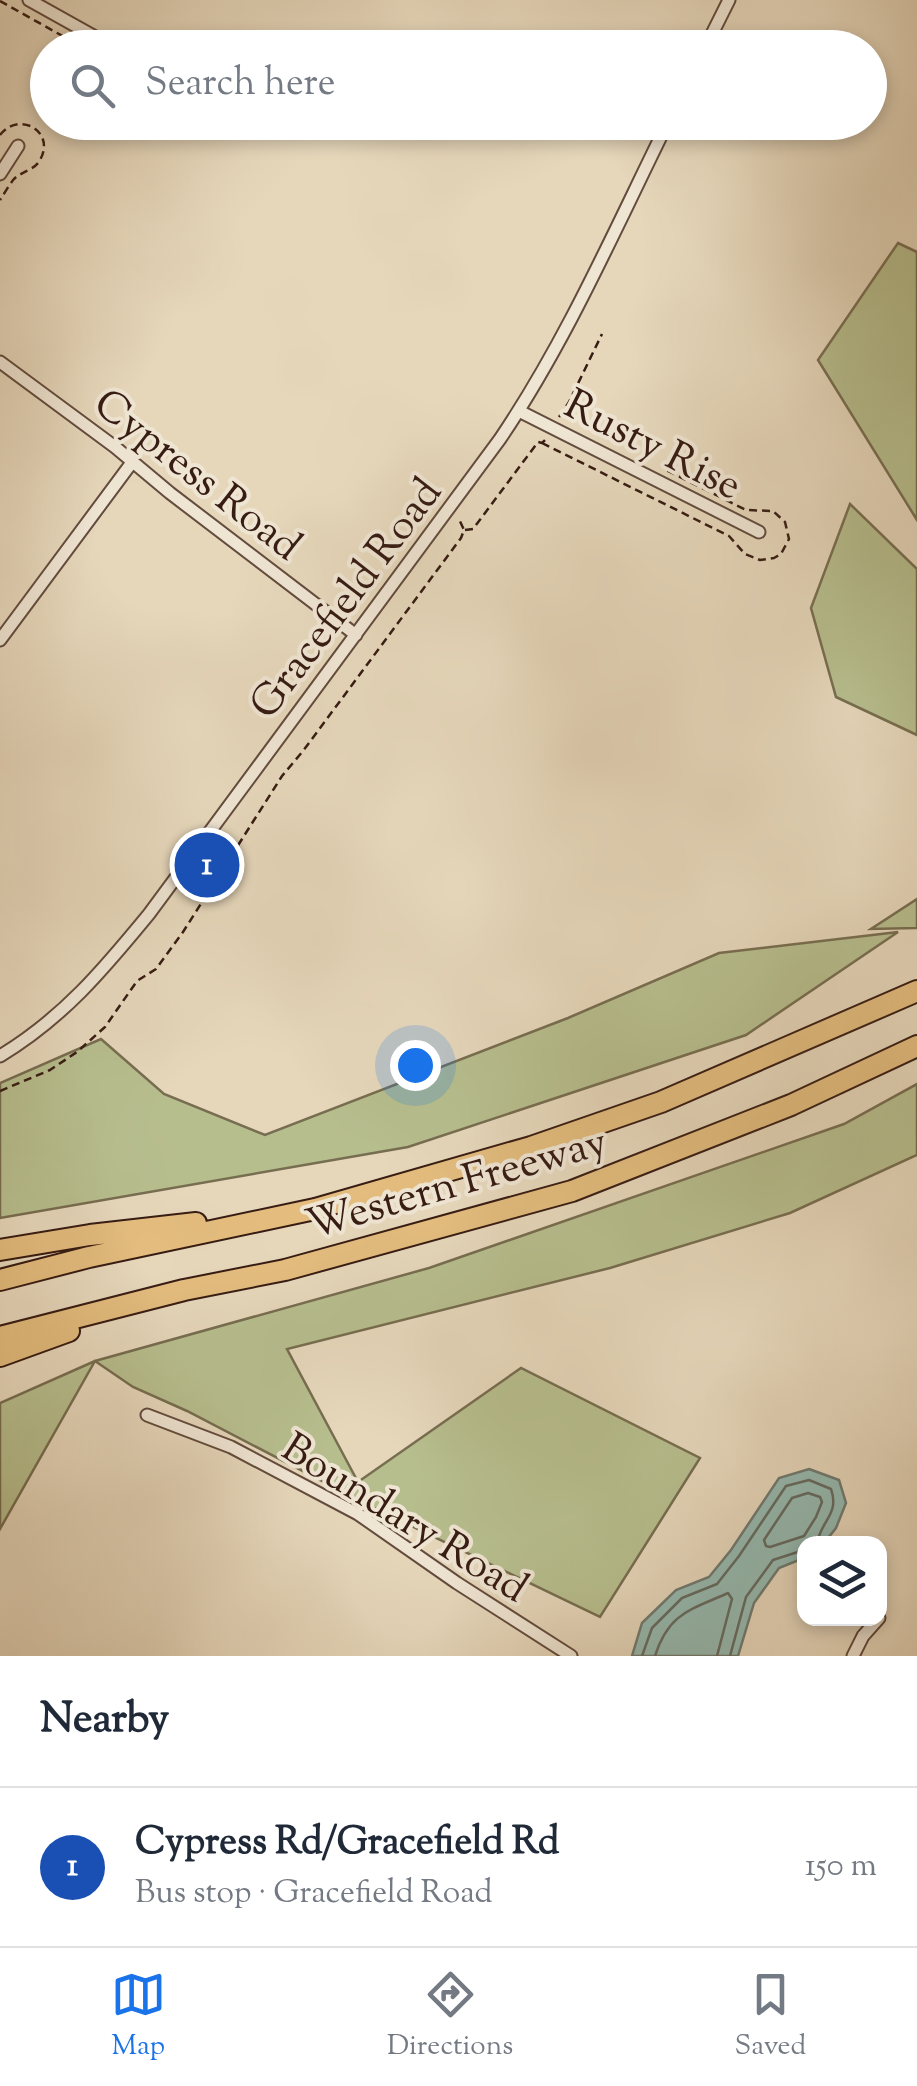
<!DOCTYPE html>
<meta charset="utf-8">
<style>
:root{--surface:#fff;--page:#f6f6f7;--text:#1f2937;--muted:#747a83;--line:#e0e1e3;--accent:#1a73e8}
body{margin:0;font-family:"Sorts Mill Goudy",serif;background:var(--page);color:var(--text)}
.controls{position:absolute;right:30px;bottom:30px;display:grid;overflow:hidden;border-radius:20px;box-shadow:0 5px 15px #0003}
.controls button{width:90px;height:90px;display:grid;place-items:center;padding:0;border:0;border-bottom:2px solid var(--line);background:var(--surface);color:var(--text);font:50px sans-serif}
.you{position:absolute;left:415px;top:1065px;width:35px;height:35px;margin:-25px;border:8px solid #fff;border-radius:50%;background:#1a73e8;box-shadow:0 0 0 15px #1a73e833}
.badge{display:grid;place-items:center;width:65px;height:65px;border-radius:50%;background:var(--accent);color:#fff;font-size:32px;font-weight:700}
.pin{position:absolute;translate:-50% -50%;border:5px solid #fff;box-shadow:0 2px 10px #0006}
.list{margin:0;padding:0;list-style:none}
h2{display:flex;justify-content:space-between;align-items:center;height:130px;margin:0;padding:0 40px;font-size:42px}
h2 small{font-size:32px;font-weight:400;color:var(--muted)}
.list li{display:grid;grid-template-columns:65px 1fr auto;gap:30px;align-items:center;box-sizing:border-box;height:160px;padding:0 40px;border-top:2px solid var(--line)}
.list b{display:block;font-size:38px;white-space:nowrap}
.list p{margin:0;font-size:32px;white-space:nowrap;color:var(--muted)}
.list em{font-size:32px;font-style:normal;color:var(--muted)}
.icon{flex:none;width:55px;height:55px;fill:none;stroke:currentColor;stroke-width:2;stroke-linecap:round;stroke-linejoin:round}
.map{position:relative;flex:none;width:917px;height:1656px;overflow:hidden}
.search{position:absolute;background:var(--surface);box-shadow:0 5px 15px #0003;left:30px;right:30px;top:30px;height:110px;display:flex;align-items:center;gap:25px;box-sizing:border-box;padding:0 35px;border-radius:55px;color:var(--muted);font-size:38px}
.sheet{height:290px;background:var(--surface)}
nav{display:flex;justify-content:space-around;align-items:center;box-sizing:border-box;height:140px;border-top:2px solid var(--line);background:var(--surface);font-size:28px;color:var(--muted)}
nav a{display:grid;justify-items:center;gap:5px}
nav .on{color:var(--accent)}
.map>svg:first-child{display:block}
.green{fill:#b7be8e;stroke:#776d50;stroke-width:2.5}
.water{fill:#96bab1;stroke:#707b72;stroke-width:2.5}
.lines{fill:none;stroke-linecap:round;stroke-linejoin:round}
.shore{stroke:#666b62;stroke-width:2.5}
.street-casing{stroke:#634b3d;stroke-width:15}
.highway-casing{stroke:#371c13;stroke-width:24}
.path{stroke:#371c13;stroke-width:2.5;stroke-dasharray:8 5;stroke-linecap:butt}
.street{stroke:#efe5d3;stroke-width:11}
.highway{stroke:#e3bc7e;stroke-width:20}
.labels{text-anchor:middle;stroke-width:8;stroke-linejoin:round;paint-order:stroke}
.street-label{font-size:42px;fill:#371c13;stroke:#efe5d3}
</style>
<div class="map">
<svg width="917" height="1656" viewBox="0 0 917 1656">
<rect width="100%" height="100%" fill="#e6d7bb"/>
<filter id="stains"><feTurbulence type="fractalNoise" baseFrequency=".002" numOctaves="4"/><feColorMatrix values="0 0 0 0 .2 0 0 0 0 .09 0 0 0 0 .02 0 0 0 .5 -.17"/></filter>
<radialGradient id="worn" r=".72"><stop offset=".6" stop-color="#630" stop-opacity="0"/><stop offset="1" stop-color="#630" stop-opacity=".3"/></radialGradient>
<path class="green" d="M898 243 917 252V520L818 360Z
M850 504 917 569V735L836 697 811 608Z
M917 899V928L871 929Z
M898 932 746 1035 408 1147 0 1218V1083L101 1039 164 1094 265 1135 568 1018 719 953Z
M917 1084V1155L790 1213 610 1268 287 1349 358 1482 521 1368 700 1458 600 1617 372 1507 187 1411 133 1387 95 1361 0 1529V1403L95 1361 429 1268 844 1124Z"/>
<path class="water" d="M809 1469 839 1480 846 1503 836 1528 824 1543 804 1544V1558L779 1568 754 1603 738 1656H632L642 1623 676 1590 709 1577 731 1550 779 1478Z"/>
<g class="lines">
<path class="shore" d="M808 1493 820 1497 822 1502 816 1517 804 1536 770 1547 766 1546 764 1540 792 1498Z
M642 1656 652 1628 682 1598 717 1584 739 1556 786 1486 809 1480 831 1489C840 1515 820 1521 817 1544
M655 1656C669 1612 691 1610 728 1593L732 1599 717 1656
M730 1656 746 1597 773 1560 804 1550"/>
<defs>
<path id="street" d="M29 0 115 48
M705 48 729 0
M0 174 18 146
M0 362 115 447 170 493 356 635
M519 411 759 532
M0 640 133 461
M0 1056C63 1018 103 970 149 914L500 439C567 340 615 229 668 122
M147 1415 231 1447 358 1514 457 1583 571 1656
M853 1656 863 1636 879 1618"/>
<path id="highway" d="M0 1250 90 1235 196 1223
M0 1280 89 1257 315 1209 531 1147 661 1102 917 991
M0 1337 184 1290 285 1270 572 1191 791 1105 917 1046
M0 1356 69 1331"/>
</defs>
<use href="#street" class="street-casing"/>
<use href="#highway" class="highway-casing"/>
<path class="path" d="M0 1 84 48
M218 122C237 133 253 143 270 122
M0 135C20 110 56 132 40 160 35 170 22 171 14 179 9 185 4 194 0 200
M559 417 569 402 602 334
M542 443 729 536 745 554 760 560 774 558 781 554 789 539 785 522 773 511 746 510 666 470
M465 530 473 529 538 442 542 443 546 439
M0 1091 50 1070 77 1052 105 1027 137 981 156 969 183 932 282 776 303 751 461 538 464 530 458 517"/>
<use href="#street" class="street"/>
<use href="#highway" class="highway"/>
</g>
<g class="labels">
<g class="street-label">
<text transform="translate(654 443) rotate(27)" y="15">Rusty Rise</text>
<text transform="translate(199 473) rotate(38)" y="15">Cypress Road</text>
<text transform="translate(344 597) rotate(-53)" y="15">Gracefield Road</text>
<text transform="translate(456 1181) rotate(-16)" y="15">Western Freeway</text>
<text transform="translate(406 1516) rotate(32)" y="15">Boundary Road</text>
</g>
</g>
<rect width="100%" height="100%" filter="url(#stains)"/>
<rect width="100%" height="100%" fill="url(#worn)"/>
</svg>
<div class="controls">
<button><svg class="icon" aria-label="layers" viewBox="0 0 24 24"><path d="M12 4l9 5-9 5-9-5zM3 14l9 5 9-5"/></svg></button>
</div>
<div class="you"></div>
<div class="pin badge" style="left:207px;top:865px;background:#1a4fb4">1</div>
<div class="search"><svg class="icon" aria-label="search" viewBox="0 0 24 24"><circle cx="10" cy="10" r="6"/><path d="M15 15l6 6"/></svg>Search here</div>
</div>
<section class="sheet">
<h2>Nearby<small></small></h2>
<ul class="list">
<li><span class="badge" style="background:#1a4fb4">1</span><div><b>Cypress Rd/Gracefield Rd</b><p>Bus stop · Gracefield Road</p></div><em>150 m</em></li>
</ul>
</section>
<nav>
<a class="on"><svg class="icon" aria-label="map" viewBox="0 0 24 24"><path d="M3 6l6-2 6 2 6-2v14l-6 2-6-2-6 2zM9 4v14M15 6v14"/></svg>Map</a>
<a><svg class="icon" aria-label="directions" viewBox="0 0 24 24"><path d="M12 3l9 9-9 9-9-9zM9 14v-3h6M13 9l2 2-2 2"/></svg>Directions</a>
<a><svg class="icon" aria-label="saved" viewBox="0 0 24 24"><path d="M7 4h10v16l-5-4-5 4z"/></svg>Saved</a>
</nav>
